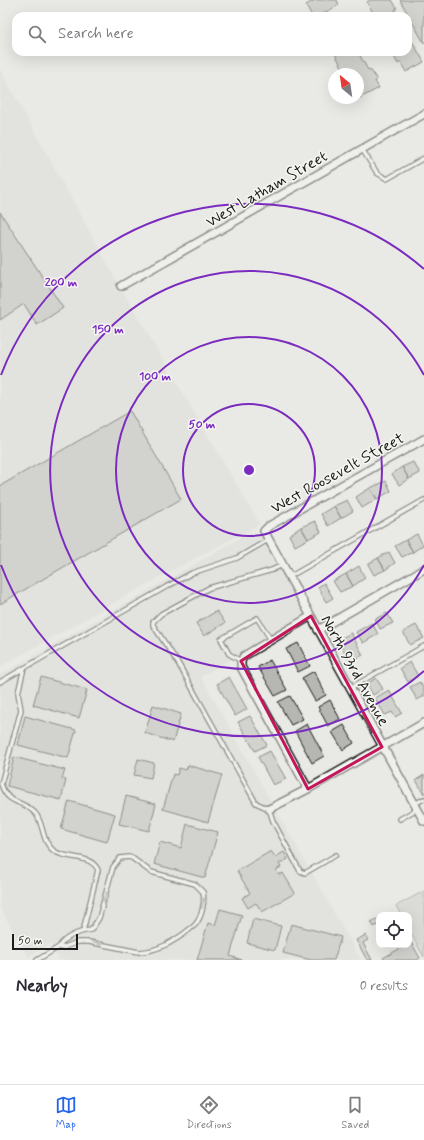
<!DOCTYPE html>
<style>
:root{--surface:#fff;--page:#f2f2f3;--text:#2b2b33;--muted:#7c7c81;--line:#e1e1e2;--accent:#2563eb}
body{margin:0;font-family:Mynerve,sans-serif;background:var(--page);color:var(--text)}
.controls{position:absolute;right:12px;bottom:12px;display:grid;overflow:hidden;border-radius:8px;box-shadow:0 4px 16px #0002}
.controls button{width:36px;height:36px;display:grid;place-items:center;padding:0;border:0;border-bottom:1px solid var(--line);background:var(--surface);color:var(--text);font:20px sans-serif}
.compass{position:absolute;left:328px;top:68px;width:36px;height:36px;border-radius:50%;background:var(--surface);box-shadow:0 4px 16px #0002;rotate:331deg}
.scale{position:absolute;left:12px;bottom:10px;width:66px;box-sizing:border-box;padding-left:4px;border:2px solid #1c1c1c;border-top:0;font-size:11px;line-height:14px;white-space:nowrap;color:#1c1c1c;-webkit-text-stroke:3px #f6f6f2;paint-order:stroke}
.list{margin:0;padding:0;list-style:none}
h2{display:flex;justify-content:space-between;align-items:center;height:52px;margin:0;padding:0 16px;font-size:17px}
h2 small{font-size:13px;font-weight:400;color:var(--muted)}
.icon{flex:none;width:22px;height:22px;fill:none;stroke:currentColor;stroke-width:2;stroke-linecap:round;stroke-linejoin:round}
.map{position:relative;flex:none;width:424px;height:960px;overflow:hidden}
.search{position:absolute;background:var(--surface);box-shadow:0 4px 16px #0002;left:12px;right:12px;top:12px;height:44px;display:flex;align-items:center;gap:10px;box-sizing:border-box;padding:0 14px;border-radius:12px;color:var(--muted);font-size:15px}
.sheet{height:124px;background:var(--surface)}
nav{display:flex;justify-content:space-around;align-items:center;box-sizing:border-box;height:56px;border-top:1px solid var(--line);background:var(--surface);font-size:11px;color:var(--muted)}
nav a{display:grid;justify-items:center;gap:2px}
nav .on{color:var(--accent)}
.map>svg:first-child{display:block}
.built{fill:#dadad6}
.green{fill:#cbcbc7;stroke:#747472}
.building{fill:#b6b6b3;stroke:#1c1c1c}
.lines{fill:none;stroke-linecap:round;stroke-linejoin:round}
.service-casing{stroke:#1c1c1c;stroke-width:6}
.minor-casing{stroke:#1c1c1c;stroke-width:10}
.service{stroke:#f6f6f2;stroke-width:3.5}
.minor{stroke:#f6f6f2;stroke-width:7}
.oneway{fill:#949492}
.marked{fill:none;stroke:#c2185b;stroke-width:3;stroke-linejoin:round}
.ring{fill:none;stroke:#7b2cbf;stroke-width:2}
.labels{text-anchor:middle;stroke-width:3;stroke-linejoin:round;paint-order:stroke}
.street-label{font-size:16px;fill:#1c1c1c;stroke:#f6f6f2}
.centre{fill:#7b2cbf;stroke:#f6f6f2;stroke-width:2}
.ring-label{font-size:12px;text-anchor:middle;font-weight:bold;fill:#7b2cbf;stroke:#f6f6f2;stroke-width:3;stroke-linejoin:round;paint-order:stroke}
</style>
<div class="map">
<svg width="424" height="960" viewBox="0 0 424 960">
<rect width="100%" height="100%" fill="#e9e9e5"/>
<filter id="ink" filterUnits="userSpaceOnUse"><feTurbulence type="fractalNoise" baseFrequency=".025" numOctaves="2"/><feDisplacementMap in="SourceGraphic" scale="8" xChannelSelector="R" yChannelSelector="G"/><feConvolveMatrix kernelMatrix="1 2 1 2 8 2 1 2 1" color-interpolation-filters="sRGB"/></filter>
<g filter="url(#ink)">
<path class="built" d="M0 69 121 288 260 524 151 582 0 667Z
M249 533 261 537 306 614 201 677 361 960H59L51 944 28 957 0 908V675Z"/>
<path class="green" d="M424 891V957L409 930V915H401L396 906Z"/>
<path class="building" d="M315 0H337L339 5 319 16H312L306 5Z
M370 0H392L397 8 395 10 398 16H375L367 2Z
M400 0H424V43Z
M408 34 424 62 406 72 400 62 398 64 393 55 396 53 395 52H408Z
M334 52H358L368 70 370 69 377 80 375 81 379 88 360 98 358 94V74H346Z
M0 212 63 308 37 325 24 304 0 320Z
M130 411 181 499 0 604V486Z
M413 462 420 473 409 479 402 467Z
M402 467 409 479 399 485 392 474Z
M386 481 391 491 377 499 370 488Z
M370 488 377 499 362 508 356 497Z
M347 500 353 511 341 518 334 506Z
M334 506 341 518 328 526 321 514Z
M315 521 321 532 308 539 301 527Z
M301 527 308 539 295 546 289 535Z
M417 534 423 545 413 552 406 540Z
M406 540 413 552 402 557 395 546Z
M389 552 395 563 385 570 378 558Z
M378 558 385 570 374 575 368 564Z
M359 566 365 578 353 586 346 574Z
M346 574 353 586 340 592 333 581Z
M324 583 333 598 326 602 318 587Z
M217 611 225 623 204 636 196 623Z
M387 613 393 623 380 629 375 619Z
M372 623 378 634 363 643 356 632Z
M416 625 424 638 410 645 403 632Z
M351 633 363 655 350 662 338 640Z
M298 643 310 666 298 672 286 649Z
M270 660 287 690 275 696 258 667Z
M410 662 418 676 408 682 400 668Z
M314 671 326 695 315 701 302 678Z
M41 677 87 690 79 718 33 705Z
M229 677 247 709 235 716 217 684Z
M376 678 383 689 373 695 367 684Z
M420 682 424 690V696L417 700 410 687Z
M389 690 402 713 395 717 392 712 385 715 375 698Z
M290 696 303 719 291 725 278 702Z
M330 700 340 719 328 726 318 707Z
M153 705 181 714 173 742 145 733Z
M25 716 76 730 68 758 18 745Z
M250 716 267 745 255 751 238 722Z
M307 724 324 756 312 763 295 731Z
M344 725 354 743 343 750 332 732Z
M270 751 286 779 273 785 258 757Z
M14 757 65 770 62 779 66 780 61 800 7 786Z
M138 759 154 763 151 778 134 775Z
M188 765 222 775 208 822 163 809 173 774 177 775 179 768 186 770Z
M424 775V794L416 780Z
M126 796 156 804 149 831 119 824Z
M69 801 115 814 107 842 61 829Z
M187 824 218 832 205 878 154 864 160 842 181 848Z
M271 851 275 857 284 852 288 859 279 864 281 867 276 870 279 875 283 873 295 893 262 912 256 903 248 908 242 898 250 893 237 871Z
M220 909 242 915 230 956 242 960H197L208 923 215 925Z
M379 918V924L374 927 371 922Z
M253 919 281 926 275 950 247 943Z
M291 924 341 937 334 960H311L283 953Z
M366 935 368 940 363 943 372 960H367L356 940Z
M411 942 420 958 417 960H384L383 958 406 945H409V943Z"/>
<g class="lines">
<defs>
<path id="service" d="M362 149 377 173 387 179 424 158
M282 565 272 570 209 588 161 614 153 622V625L178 663 256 803 269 809 273 821 300 871 305 873 336 855
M289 577 424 500
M241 661 229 654 221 639 257 618 271 640
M24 668 18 693 21 710 1 784C8 806 22 799 35 813 44 822 41 842 54 851 67 860 91 854 98 870L83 931
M0 682 166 587 192 573 237 558 268 540
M350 688 424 646
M414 804 424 799
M400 819 417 809
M37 960 59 947C64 937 80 931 91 930L99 918 113 867 120 858 129 857 132 858 151 872 195 884 203 892C205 902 202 917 195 925 192 928 188 930 185 933 171 943 157 951 139 952L89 942H78L62 948 59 947"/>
<path id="minor" d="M121 286 424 114
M424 439 269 526 264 531 424 821
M318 630 424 569
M308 789 241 667V661L244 656 311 616
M269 809 308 789 424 723"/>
</defs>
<use href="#service" class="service-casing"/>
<use href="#minor" class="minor-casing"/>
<use href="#service" class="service"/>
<use href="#minor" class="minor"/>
</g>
<defs><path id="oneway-solid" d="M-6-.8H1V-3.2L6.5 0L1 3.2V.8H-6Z"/></defs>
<g class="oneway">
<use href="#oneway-solid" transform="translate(105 897) rotate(105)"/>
<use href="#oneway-solid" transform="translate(203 903) rotate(-80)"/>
<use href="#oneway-solid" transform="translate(97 943) rotate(13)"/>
</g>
</g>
<path d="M0 0H424V960H0ZM311 616 382 747 308 789 241 661Z" fill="#e9e9e5" fill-opacity=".55" fill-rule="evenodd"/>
<path class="marked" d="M311 616 382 747 308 789 241 661Z"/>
<g class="ring">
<circle cx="249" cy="470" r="66"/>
<circle cx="249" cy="470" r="133"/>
<path d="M424 565A199 199 0 1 1 424 375"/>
<path d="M424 671A266 266 0 0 1 1 565M1 375A266 266 0 0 1 424 269"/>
</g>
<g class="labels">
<g class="street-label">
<text transform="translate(266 188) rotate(-30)" y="6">West Latham Street</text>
<text transform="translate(337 472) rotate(-29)" y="6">West Roosevelt Street</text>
<text transform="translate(356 670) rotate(61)" y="6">North 93rd Avenue</text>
</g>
</g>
<circle cx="249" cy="470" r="6" class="centre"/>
<g class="ring-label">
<text x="61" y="286">200 m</text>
<text x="108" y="333">150 m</text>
<text x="155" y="380">100 m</text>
<text x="202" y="428">50 m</text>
</g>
</svg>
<div class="controls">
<button><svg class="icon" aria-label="locate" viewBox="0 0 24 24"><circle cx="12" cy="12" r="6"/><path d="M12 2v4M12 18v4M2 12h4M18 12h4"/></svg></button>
</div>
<svg class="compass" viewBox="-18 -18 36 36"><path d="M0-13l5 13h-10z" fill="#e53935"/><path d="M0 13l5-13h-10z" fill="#7c7c81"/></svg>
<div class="scale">50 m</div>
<div class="search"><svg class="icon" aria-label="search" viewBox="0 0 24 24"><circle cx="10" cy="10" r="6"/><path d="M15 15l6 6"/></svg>Search here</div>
</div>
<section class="sheet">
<h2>Nearby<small>0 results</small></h2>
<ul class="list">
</ul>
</section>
<nav>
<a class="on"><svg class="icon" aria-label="map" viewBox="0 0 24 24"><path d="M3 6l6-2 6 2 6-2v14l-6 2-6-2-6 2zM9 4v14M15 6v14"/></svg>Map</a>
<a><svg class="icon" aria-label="directions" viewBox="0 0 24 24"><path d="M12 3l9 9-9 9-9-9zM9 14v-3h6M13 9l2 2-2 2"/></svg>Directions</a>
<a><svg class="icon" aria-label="saved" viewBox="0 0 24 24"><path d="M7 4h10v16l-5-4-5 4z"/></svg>Saved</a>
</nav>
